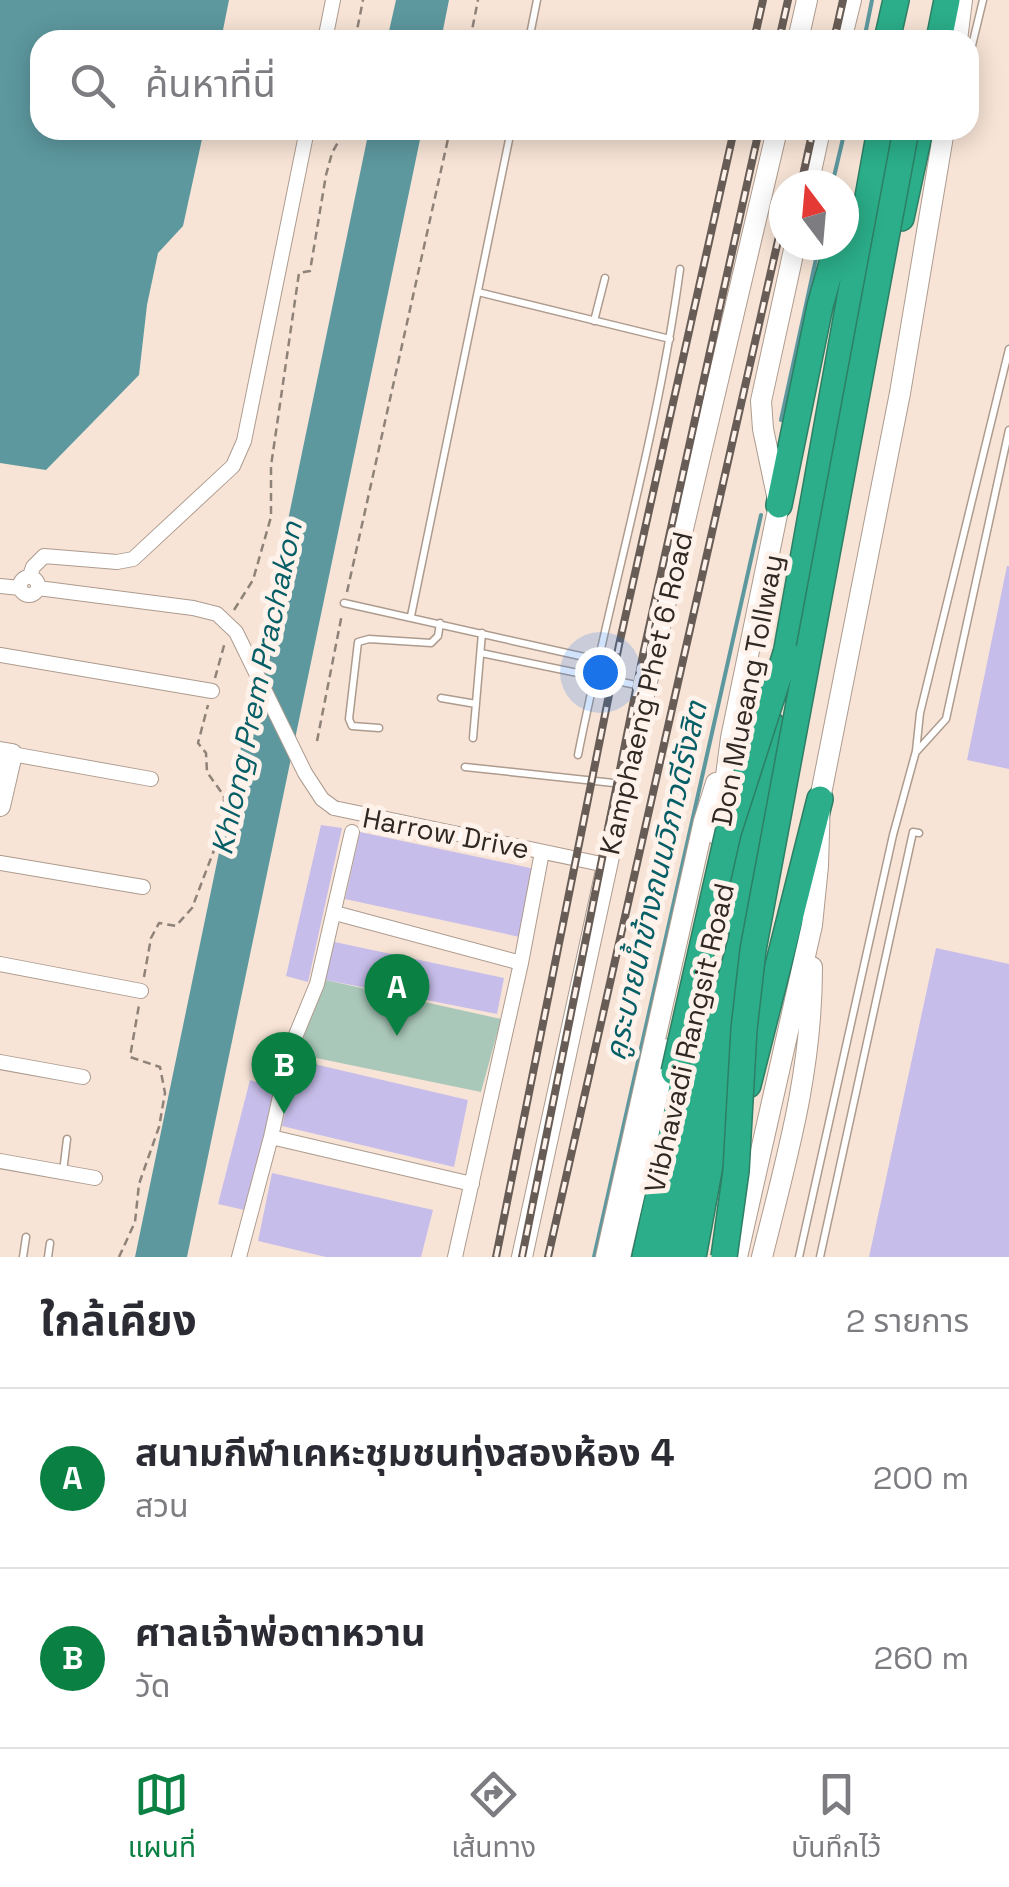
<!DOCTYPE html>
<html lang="th">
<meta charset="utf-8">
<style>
:root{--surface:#fff;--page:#f7f7f7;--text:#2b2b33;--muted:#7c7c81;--line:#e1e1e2;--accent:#0b8043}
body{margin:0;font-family:"Space Grotesk","Noto Sans Thai",sans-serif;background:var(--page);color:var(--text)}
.compass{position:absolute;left:769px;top:170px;width:90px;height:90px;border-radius:50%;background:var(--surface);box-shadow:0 5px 25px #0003;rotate:344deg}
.you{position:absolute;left:600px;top:672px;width:35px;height:35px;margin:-25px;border:8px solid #fff;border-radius:50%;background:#1a73e8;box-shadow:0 0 0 15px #1a73e833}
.badge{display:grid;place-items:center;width:65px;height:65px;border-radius:50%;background:var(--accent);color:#fff;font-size:32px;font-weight:700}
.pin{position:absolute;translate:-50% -82px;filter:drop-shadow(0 2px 5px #0008)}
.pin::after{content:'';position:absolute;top:52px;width:35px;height:30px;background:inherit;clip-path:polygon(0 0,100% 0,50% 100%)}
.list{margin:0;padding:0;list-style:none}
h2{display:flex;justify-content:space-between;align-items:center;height:130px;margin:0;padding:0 40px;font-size:42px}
h2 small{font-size:32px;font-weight:400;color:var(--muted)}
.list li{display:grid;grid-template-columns:65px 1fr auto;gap:30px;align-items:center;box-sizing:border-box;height:180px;padding:0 40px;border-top:2px solid var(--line)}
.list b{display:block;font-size:38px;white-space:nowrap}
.list p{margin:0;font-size:32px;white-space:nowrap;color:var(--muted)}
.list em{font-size:32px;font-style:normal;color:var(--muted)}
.icon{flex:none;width:55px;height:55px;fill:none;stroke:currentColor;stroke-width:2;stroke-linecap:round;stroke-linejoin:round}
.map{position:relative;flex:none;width:1009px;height:1257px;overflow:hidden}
.search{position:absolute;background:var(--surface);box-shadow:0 5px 25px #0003;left:30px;right:30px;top:30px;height:110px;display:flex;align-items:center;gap:25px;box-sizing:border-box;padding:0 35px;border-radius:30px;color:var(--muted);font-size:38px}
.sheet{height:490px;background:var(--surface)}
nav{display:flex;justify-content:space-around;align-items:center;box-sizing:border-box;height:140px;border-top:2px solid var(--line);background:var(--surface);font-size:28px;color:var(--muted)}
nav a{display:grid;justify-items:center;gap:5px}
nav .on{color:var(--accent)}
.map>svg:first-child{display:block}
.green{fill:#aac8ba}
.water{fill:#5d989f}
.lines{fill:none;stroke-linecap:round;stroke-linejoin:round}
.stream{stroke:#5d989f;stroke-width:4}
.building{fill:#c7bdea}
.lane-casing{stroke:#ad9b8e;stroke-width:9}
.street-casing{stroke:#ad9b8e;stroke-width:16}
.secondary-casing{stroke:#ad9b8e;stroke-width:22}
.highway-casing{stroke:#2d7f65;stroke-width:28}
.path{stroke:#8f8279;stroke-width:2.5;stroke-dasharray:8 5;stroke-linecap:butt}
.lane{stroke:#fff;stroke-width:6}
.street{stroke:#fff;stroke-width:14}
.secondary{stroke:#fff;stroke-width:20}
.highway{stroke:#2bae89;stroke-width:25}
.rail-casing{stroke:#685d56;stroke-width:8}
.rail{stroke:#fef2ea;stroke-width:4;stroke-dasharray:11;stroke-linecap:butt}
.street-bridge-casing{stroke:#ad9b8e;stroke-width:16;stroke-linecap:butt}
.highway-bridge-casing{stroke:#2d7f65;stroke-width:28;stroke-linecap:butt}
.street-bridge{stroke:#fff;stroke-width:14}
.highway-bridge{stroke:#2bae89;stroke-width:25}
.labels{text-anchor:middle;stroke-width:10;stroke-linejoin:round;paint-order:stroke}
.street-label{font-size:28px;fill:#302823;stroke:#fef2ea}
.water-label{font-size:30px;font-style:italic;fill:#065e66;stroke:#fef2ea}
</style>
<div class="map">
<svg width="1009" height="1257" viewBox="0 0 1009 1257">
<rect width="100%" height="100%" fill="#f7e4d6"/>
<path class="green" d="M321 979 501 1019 481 1092 292 1053Z"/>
<path class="water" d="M0 0H229L221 40H40V130H204L183 226 158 253 147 305 139 375 46 470 0 463Z
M396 0H449L441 40H387Z
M369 130H422L187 1257H135Z"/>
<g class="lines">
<path class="stream" d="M864 40 872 0
M832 185 845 130
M781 420 819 245
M594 1257 761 515"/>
</g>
<path class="building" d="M1007 566H1009V769L967 760Z
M321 825 342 828 308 982 286 976Z
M360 832 535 869 520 937 345 899Z
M330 941 504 978 497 1014 321 979Z
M936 948 1009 964V1257H869Z
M297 1060 468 1100 454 1167 282 1126Z
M250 1080 275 1088 249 1211 218 1204Z
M272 1173 433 1210 421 1257H326L258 1241Z"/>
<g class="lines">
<defs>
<path id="lane" d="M529 40 537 0
M969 58 983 0
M478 292 670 339
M594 321 605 278
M344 603 598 660
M411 616 511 130
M481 653 641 686
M441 698 476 704
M379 728 352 726 349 719 358 642 369 639 431 643 438 636 440 623
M473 738 482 633
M917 751 946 719 1009 430
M578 755C610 593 658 434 680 269
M465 767 623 784
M63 1172 67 1139
M23 1257 26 1237
M48 1257 50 1243
M799 1257 893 835 916 751 920 713 1009 349
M820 1257 913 832 919 833"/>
<path id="street" d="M325 40 333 0
M30 576 33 567 44 556 117 562 133 559 233 466 244 441 307 130
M20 586a9 9 0 1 1 18 0a9 9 0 1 1-18 0Z
M0 586 20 588
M38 588 193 608
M0 655 212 691
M12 754 151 779
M334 808 606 865
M0 863 143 887
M335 913 521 963
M0 964 141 991
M0 1062 83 1077
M271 1137 472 1184
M0 1161 95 1178
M239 1257 271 1137 291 1047 317 984 352 832
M455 1257 521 963 542 852"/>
<path id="secondary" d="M798 40 807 0
M841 40 851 0
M957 40 962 0
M808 185 820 130
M0 752 12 754 0 806
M718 836 731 738 779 505 763 429 761 401 795 245
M522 1257 646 686 777 130
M606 1257 704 821 716 783
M620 1257 668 1049
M737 1257 812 925 818 866 820 799 900 393 944 130
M762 1257C787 1157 812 1072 812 967"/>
<path id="highway" d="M887 40 896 0
M939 40 947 0
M901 218 920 130
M779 505 820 306 837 245
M783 671 880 130
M733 921 772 725
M748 1085 820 799
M645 1257 691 1047
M669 1257 726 996 752 901
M693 1257 733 1041"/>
</defs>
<use href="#lane" class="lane-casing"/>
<use href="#street" class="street-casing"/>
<use href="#secondary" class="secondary-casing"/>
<use href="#highway" class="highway-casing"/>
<path class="path" d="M355 40 363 0
M470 40 478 0
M347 592 450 130
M234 610 253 580 271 517V466L299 273 310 271 326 175 332 153 345 130
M215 678 225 642
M317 741 342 614
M144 977 151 938 159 923 176 926 192 908 224 824V796L207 772 206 753 198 743 208 705
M119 1257 135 1222 139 1184 159 1127 165 1093 160 1067 130 1057 139 1005"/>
<use href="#lane" class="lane"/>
<use href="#street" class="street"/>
<use href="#secondary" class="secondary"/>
<use href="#highway" class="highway"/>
<defs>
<path id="rail" d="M754 40 763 0
M779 40 788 0
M834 40 843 0
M801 185 813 130
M496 1257 619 645 734 130
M522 1257 644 650 759 130
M548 1257 784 214"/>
</defs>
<use href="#rail" class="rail-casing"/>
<use href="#rail" class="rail"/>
<defs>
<path id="street-bridge" d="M193 608 217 614 236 632 305 773 322 799 334 808"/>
<path id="highway-bridge" d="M674 1072 728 833 786 653
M724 1257 736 1171 744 1029 753 950 906 130"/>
</defs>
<use href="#street-bridge" class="street-bridge-casing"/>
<use href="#highway-bridge" class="highway-bridge-casing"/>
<use href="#street-bridge" class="street-bridge"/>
<use href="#highway-bridge" class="highway-bridge"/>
</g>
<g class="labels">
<g class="street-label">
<text transform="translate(747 690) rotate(-79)" y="10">Don Mueang Tollway</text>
<text transform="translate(646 693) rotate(-77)" y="10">Kamphaeng Phet 6 Road</text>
<text transform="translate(446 833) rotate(11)" y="10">Harrow Drive</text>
<text transform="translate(689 1038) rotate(-77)" y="10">Vibhavadi Rangsit Road</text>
</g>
<g class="water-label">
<text transform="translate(257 688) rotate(-78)" y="10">Khlong Prem Prachakon</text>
<text transform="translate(656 881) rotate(-77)" y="10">คูระบายน้ำข้างถนนวิภาวดีรังสิต</text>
</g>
</g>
</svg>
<svg class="compass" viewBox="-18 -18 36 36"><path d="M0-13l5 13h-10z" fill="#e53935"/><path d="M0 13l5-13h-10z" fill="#7c7c81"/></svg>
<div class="you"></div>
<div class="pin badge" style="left:397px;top:1036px">A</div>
<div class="pin badge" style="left:284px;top:1114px">B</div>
<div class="search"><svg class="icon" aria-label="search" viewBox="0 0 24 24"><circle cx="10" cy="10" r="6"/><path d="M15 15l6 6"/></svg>ค้นหาที่นี่</div>
</div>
<section class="sheet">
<h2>ใกล้เคียง<small>2 รายการ</small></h2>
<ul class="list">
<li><span class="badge">A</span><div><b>สนามกีฬาเคหะชุมชนทุ่งสองห้อง 4</b><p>สวน</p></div><em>200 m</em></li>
<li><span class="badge">B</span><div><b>ศาลเจ้าพ่อตาหวาน</b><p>วัด</p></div><em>260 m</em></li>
</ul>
</section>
<nav>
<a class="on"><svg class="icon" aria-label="map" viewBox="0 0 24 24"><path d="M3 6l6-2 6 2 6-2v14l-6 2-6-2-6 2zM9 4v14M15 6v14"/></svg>แผนที่</a>
<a><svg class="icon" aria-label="directions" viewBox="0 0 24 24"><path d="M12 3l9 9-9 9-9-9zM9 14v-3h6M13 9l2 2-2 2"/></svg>เส้นทาง</a>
<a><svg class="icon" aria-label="saved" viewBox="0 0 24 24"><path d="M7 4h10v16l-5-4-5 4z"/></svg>บันทึกไว้</a>
</nav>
